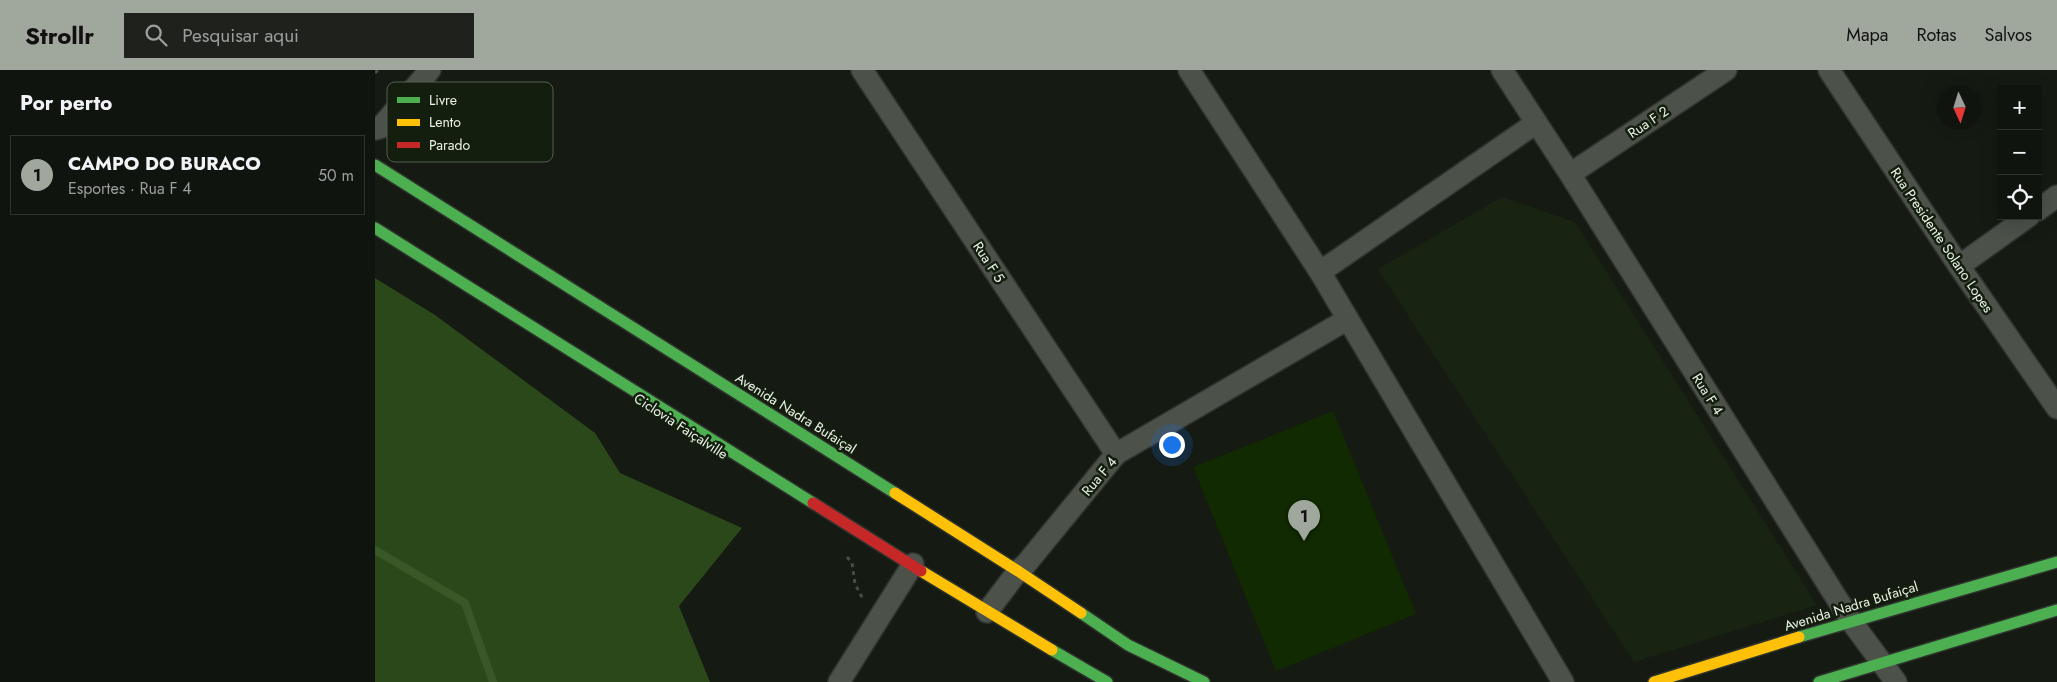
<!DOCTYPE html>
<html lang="pt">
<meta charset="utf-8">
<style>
:root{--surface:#10140e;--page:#1e211c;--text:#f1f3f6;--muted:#9c9e9e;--line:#30332e;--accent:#a0a79d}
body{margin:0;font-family:Jost,sans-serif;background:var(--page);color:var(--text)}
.controls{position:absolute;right:15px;top:15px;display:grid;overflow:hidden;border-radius:0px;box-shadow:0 5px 20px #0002}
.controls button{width:45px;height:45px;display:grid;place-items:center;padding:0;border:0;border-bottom:1px solid var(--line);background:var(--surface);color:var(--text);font:25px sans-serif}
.compass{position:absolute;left:1562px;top:15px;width:45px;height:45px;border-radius:50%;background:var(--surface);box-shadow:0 5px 20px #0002;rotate:176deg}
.you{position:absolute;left:796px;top:374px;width:18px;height:18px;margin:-12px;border:4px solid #fff;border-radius:50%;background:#1a73e8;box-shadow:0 0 0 8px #1a73e833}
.badge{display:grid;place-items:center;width:32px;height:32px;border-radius:50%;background:var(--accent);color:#111;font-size:16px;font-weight:700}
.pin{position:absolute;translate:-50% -41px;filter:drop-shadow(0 1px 2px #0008)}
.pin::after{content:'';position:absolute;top:26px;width:18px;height:15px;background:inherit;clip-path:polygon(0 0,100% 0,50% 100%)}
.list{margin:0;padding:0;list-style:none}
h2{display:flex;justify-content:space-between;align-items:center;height:65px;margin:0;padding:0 20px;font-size:21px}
h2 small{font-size:16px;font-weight:400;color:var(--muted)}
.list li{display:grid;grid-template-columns:32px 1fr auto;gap:15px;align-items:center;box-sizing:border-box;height:80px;margin:0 10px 10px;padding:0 10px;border:1px solid var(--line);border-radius:0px}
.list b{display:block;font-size:19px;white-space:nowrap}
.list p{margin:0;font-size:16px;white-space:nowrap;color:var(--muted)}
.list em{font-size:16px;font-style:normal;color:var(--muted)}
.icon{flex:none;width:28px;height:28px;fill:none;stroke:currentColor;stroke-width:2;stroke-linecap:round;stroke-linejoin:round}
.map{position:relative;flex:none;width:1682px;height:612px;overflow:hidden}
header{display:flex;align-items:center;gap:30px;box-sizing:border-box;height:70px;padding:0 25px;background:var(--accent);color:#111}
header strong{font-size:24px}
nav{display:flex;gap:28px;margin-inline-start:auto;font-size:18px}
.search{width:350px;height:45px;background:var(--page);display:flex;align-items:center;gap:12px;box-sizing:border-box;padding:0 18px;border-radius:0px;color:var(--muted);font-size:19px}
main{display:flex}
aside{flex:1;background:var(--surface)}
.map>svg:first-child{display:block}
.built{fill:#182411}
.green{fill:#112a02}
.forest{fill:#2b481b}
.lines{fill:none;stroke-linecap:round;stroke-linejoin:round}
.stream{stroke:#385828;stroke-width:8}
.street-casing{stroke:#2f332e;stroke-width:24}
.fast-casing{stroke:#2f332e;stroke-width:14}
.slow-casing{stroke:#2f332e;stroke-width:14}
.jam-casing{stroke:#2f332e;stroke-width:14}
.path{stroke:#484c46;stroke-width:3;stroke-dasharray:4 4;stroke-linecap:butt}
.street{stroke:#4c514a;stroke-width:21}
.fast{stroke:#4caf50;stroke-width:11}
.slow{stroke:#ffc107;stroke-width:11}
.jam{stroke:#c62828;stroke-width:11}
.labels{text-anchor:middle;stroke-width:5;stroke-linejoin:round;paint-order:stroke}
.street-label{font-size:14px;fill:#ebf3e8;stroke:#141e0f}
.key{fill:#141e0f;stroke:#545e50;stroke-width:1}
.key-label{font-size:14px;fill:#ebf3e8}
</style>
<header>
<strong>Strollr</strong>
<div class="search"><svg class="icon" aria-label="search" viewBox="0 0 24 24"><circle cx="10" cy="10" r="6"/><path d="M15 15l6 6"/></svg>Pesquisar aqui</div>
<nav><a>Mapa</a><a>Rotas</a><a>Salvos</a></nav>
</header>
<main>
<aside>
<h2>Por perto<small></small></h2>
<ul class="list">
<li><span class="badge">1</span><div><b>CAMPO DO BURACO</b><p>Esportes · Rua F 4</p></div><em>50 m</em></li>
</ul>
</aside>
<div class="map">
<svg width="1682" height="612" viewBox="0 0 1682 612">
<rect width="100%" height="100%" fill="#151a12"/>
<path class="built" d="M1127 127 1200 152 1442 535 1259 592 1003 199Z"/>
<path class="green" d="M958 341 1041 544 901 601 818 397Z"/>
<path class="forest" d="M0 208 60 245 220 363 245 403 367 458 304 536 335 612H0Z"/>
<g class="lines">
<path class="stream" d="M0 480 90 533 118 612"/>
<defs>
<path id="street" d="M487 0 741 384
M814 0 945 202 1188 612
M1127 0 1195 104 1476 551 1521 612
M1454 0 1584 196 1682 338
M0 59 5 58 55 0
M1195 104 1351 0
M1663 140 1682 126
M1584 196 1654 146
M945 202 1161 53
M612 542 643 501 651 494 741 384 973 249
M464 612 538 494"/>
<path id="fast" d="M0 95 520 423
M0 158 438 433
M706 543 753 575 829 612
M1424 567 1682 492
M677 580 732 612
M1444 612 1682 540"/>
<path id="slow" d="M520 423 643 501 706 543
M546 501 677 580
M1279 612 1424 567"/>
<path id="jam" d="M438 433 546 501"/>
</defs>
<use href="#street" class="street-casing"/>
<use href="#fast" class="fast-casing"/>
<use href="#slow" class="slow-casing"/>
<use href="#jam" class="jam-casing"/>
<path class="path" d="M0 3 3 0
M472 487 477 493 480 514 488 529"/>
<use href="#street" class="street"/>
<use href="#fast" class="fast"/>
<use href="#slow" class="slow"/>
<use href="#jam" class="jam"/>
</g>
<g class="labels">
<g class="street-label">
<text transform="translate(1273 52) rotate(-34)" y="5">Rua F 2</text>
<text transform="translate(1567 170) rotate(56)" y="5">Rua Presidente Solano Lopes</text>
<text transform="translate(614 192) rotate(57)" y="5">Rua F 5</text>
<text transform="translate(1333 324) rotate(58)" y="5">Rua F 4</text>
<text transform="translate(421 343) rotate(32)" y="5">Avenida Nadra Bufaiçal</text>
<text transform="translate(306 356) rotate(33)" y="5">Ciclovia Faiçalville</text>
<text transform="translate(724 406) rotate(-50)" y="5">Rua F 4</text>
<text transform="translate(1476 536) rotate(-17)" y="5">Avenida Nadra Bufaiçal</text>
</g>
</g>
<rect x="12" y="12" width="166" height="80" rx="8" class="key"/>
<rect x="22" y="27" width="23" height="6" fill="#4caf50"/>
<rect x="22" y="49" width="23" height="7" fill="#ffc107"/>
<rect x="22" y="72" width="23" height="6" fill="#c62828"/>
<g class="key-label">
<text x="54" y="35">Livre</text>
<text x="54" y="57">Lento</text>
<text x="54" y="80">Parado</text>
</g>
</svg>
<div class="controls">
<button>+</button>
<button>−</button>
<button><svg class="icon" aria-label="locate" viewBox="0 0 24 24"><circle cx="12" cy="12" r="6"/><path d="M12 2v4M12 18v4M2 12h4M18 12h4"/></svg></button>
</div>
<svg class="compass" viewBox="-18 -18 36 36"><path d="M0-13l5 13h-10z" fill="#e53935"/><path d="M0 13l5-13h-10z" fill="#9c9e9e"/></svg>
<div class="you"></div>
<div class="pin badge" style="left:929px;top:471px">1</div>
</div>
</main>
